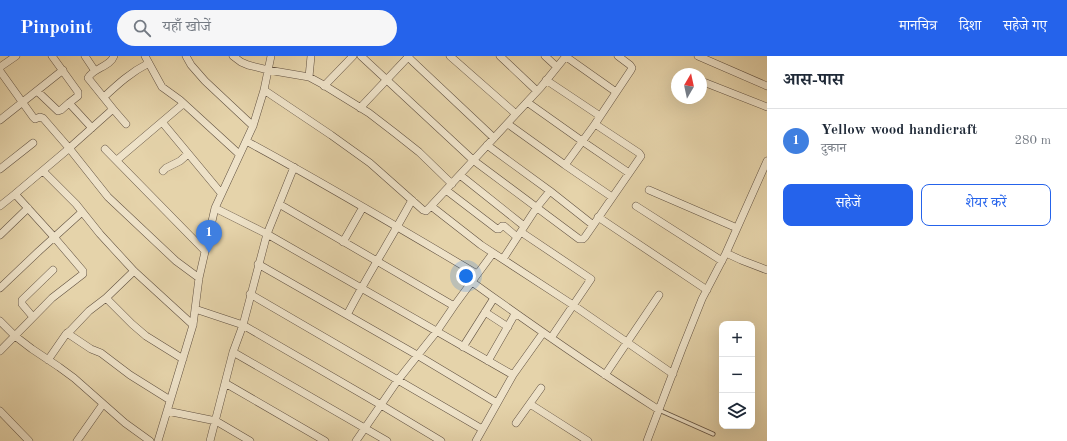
<!DOCTYPE html>
<html lang="hi">
<meta charset="utf-8">
<style>
:root{--surface:#fff;--page:#f6f6f7;--text:#1f2937;--muted:#747a83;--line:#e0e1e3;--accent:#2563eb}
body{margin:0;font-family:"Old Standard TT","Noto Serif Devanagari",serif;background:var(--page);color:var(--text)}
.controls{position:absolute;right:12px;bottom:12px;display:grid;overflow:hidden;border-radius:8px;box-shadow:0 4px 16px #0002}
.controls button{width:36px;height:36px;display:grid;place-items:center;padding:0;border:0;border-bottom:1px solid var(--line);background:var(--surface);color:var(--text);font:20px sans-serif}
.compass{position:absolute;left:671px;top:12px;width:36px;height:36px;border-radius:50%;background:var(--surface);box-shadow:0 4px 16px #0002;rotate:9deg}
.you{position:absolute;left:466px;top:220px;width:14px;height:14px;margin:-10px;border:3px solid #fff;border-radius:50%;background:#1a73e8;box-shadow:0 0 0 6px #1a73e833}
.badge{display:grid;place-items:center;width:26px;height:26px;border-radius:50%;background:var(--accent);color:#fff;font-size:13px;font-weight:700}
.pin{position:absolute;translate:-50% -33px;filter:drop-shadow(0 1px 2px #0008)}
.pin::after{content:'';position:absolute;top:21px;width:14px;height:12px;background:inherit;clip-path:polygon(0 0,100% 0,50% 100%)}
.list{margin:0;padding:0;list-style:none}
h2{display:flex;justify-content:space-between;align-items:center;height:52px;margin:0;padding:0 16px;font-size:17px}
h2 small{font-size:13px;font-weight:400;color:var(--muted)}
.list li{display:grid;grid-template-columns:26px 1fr auto;gap:12px;align-items:center;box-sizing:border-box;height:64px;padding:0 16px;border-top:1px solid var(--line)}
.list b{display:block;font-size:15px;white-space:nowrap}
.list p{margin:0;font-size:13px;white-space:nowrap;color:var(--muted)}
.list em{font-size:13px;font-style:normal;color:var(--muted)}
.actions{display:flex;gap:8px;padding:12px 16px}
.actions a{flex:1;padding:9px 0;border:1px solid var(--accent);border-radius:8px;text-align:center;font-size:14px;color:var(--accent)}
.actions .main{background:var(--accent);color:#fff}
.icon{flex:none;width:22px;height:22px;fill:none;stroke:currentColor;stroke-width:2;stroke-linecap:round;stroke-linejoin:round}
.map{position:relative;flex:none;width:767px;height:385px;overflow:hidden}
header{display:flex;align-items:center;gap:24px;box-sizing:border-box;height:56px;padding:0 20px;background:var(--accent);color:#fff}
header strong{font-size:19px}
nav{display:flex;gap:22px;margin-inline-start:auto;font-size:14px}
.search{width:280px;height:36px;background:var(--page);display:flex;align-items:center;gap:10px;box-sizing:border-box;padding:0 14px;border-radius:22px;color:var(--muted);font-size:15px}
main{display:flex}
aside{flex:1;background:var(--surface)}
.map>svg:first-child{display:block}
.lines{fill:none;stroke-linecap:round;stroke-linejoin:round}
.service-casing{stroke:#615141;stroke-width:5}
.minor-casing{stroke:#615141;stroke-width:8}
.service{stroke:#eee2c8;stroke-width:3.5}
.minor{stroke:#eee2c8;stroke-width:7}
</style>
<header>
<strong>Pinpoint</strong>
<div class="search"><svg class="icon" aria-label="search" viewBox="0 0 24 24"><circle cx="10" cy="10" r="6"/><path d="M15 15l6 6"/></svg>यहाँ खोजें</div>
<nav><a>मानचित्र</a><a>दिशा</a><a>सहेजे गए</a></nav>
</header>
<main>
<div class="map">
<svg width="767" height="385" viewBox="0 0 767 385">
<rect width="100%" height="100%" fill="#e5d3aa"/>
<filter id="stains"><feTurbulence type="fractalNoise" baseFrequency=".005" numOctaves="4"/><feColorMatrix values="0 0 0 0 .2 0 0 0 0 .09 0 0 0 0 .02 0 0 0 .5 -.17"/></filter>
<radialGradient id="worn" r=".72"><stop offset=".6" stop-color="#630" stop-opacity="0"/><stop offset="1" stop-color="#630" stop-opacity=".3"/></radialGradient>
<g class="lines">
<defs>
<path id="service" d="M659 354 713 378"/>
<path id="minor" d="M52 0 78 36V40L69 47 92 72
M85 0 95 15
M145 0 162 31 180 44 239 98
M186 0 191 9 205 25 253 70
M233 0 241 6 248 9 268 14 309 21 322 28 369 57 395 77 419 96 452 128
M361 0 473 104 579 183H583L585 181 641 100 639 97 595 68
M450 0 516 58
M500 0 537 35
M545 0 557 11
M565 0 616 36
M698 0 767 30
M408 1 494 82
M0 11 16 0
M0 15 33 61 35 63 40 61 43 62 69 92 108 141 176 205 199 222
M309 21 311 0
M546 24 600 60
M701 25 767 51
M324 30 353 0
M264 34 331 79 370 107 423 154 426 155 431 150 481 189 573 249 673 318
M37 35 58 55 61 54 69 47
M104 41C118 28 131 16 149 7
M527 46 582 85 629 117
M360 52 409 0
M113 53 126 68
M0 64 63 14
M162 66 221 137
M508 68 565 109
M246 85C324 127 401 173 477 218
M487 89 550 135 593 169
M105 93 205 195
M117 104 183 48
M0 113 33 87
M43 115 76 148 100 178 134 215 193 269
M163 115 166 112 180 105 188 98
M460 119 524 170
M446 134 497 173H499L502 170H504L517 181
M649 134 737 172
M612 141 565 109 595 68 631 14 632 12 630 9 618 0
M279 148 454 250 437 275 398 324 356 385
M0 150 15 138
M431 150 541 31 566 0
M636 150 722 205
M215 152 267 178 513 319 476 385
M598 161 707 234
M521 176 591 223 551 282
M0 179 28 152
M343 186 363 151
M726 197 741 204 767 214
M503 203 537 151 550 135
M258 208 417 299 497 347
M472 226C533 270 595 313 659 354
M0 232 39 195 82 156
M250 238 482 373
M106 242 132 268 146 280 183 303
M454 250 493 197
M195 253 243 269 381 349 441 385
M485 256 508 271
M347 259C367 220 391 183 412 144
M33 261 22 248V244L53 214
M0 265 15 280 32 293 59 311 74 322 125 367 150 385
M67 277 91 293 101 297 130 319 170 344
M463 291 494 242
M0 295 52 242 83 218V215L54 181 15 138 66 95 113 53 88 22C93 12 110 11 114 0
M233 296 387 385
M48 304 66 278 71 274 89 255 106 242 134 215
M488 305 515 258
M513 319 543 277
M605 319 659 239
M225 327 325 385
M530 348 588 385
M0 355 29 385
M167 355 216 365 250 385
M516 367 541 332
M77 385 103 348
M158 385 193 269 199 222 215 152 253 70 264 34 271 0
M210 385 233 296 243 269 267 178 294 111
M647 385 682 293 702 243 726 197 767 105"/>
</defs>
<use href="#service" class="service-casing"/>
<use href="#minor" class="minor-casing"/>
<use href="#service" class="service"/>
<use href="#minor" class="minor"/>
</g>
<rect width="100%" height="100%" filter="url(#stains)"/>
<rect width="100%" height="100%" fill="url(#worn)"/>
</svg>
<div class="controls">
<button>+</button>
<button>−</button>
<button><svg class="icon" aria-label="layers" viewBox="0 0 24 24"><path d="M12 4l9 5-9 5-9-5zM3 14l9 5 9-5"/></svg></button>
</div>
<svg class="compass" viewBox="-18 -18 36 36"><path d="M0-13l5 13h-10z" fill="#e53935"/><path d="M0 13l5-13h-10z" fill="#747a83"/></svg>
<div class="you"></div>
<div class="pin badge" style="left:209px;top:197px;background:#3f7fe0">1</div>
</div>
<aside>
<h2>आस-पास<small></small></h2>
<ul class="list">
<li><span class="badge" style="background:#3f7fe0">1</span><div><b>Yellow wood handicraft</b><p>दुकान</p></div><em>280 m</em></li>
</ul>
<div class="actions"><a class="main">सहेजें</a><a>शेयर करें</a></div>
</aside>
</main>
